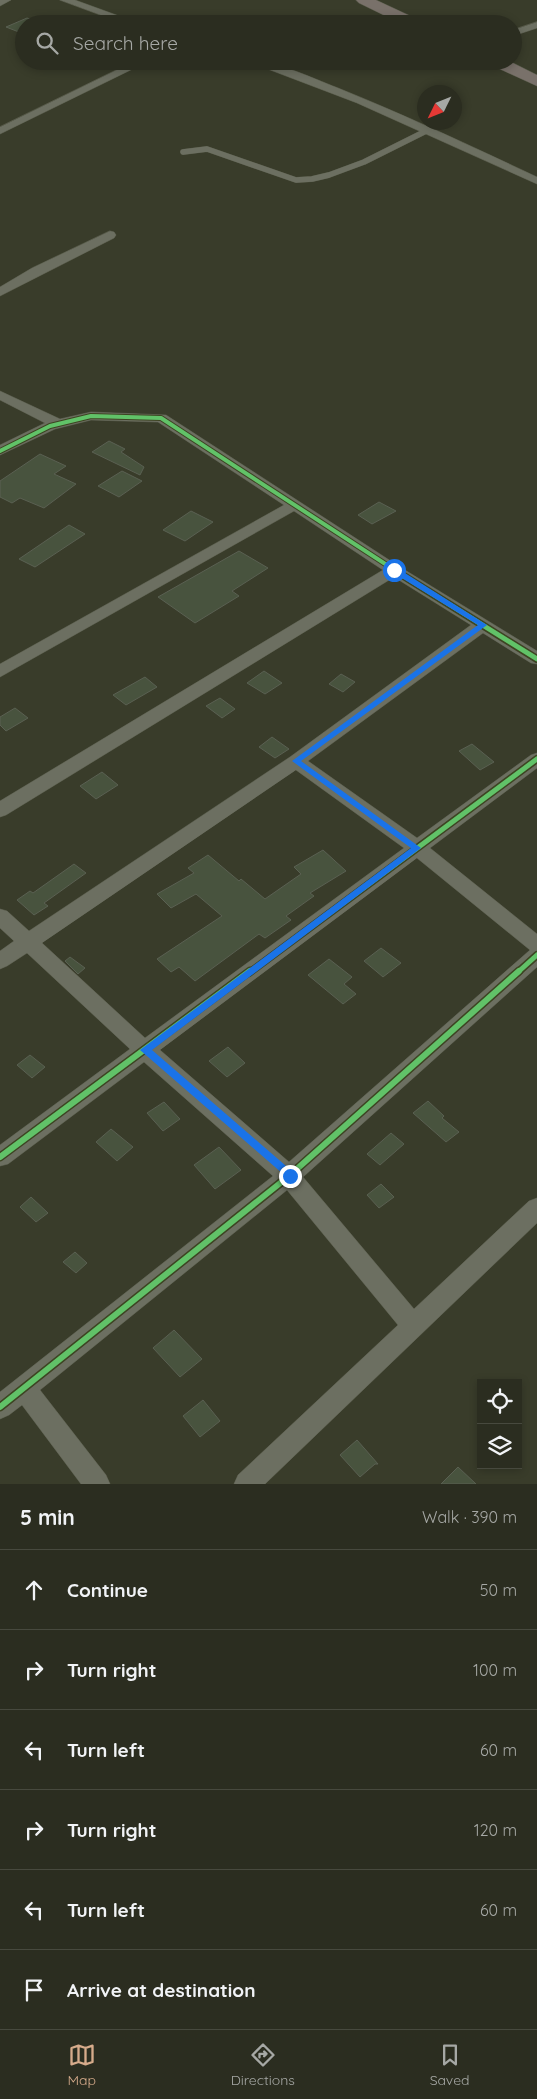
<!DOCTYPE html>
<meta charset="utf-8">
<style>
:root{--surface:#2b2d20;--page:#333529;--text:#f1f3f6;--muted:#a6a8a5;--line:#47493e;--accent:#d6ab8b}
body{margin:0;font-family:Quicksand,sans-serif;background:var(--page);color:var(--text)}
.controls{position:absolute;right:15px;bottom:15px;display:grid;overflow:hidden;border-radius:0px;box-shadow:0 2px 8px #0003}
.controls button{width:45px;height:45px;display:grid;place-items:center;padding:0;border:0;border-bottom:1px solid var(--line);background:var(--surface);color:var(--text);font:25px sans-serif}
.compass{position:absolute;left:417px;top:85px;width:45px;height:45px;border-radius:50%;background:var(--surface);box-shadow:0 2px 8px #0003;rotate:227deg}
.stop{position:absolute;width:15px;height:15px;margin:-11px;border:4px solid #1a73e8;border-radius:50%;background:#fff}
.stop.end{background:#1a73e8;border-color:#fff;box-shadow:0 1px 5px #0008}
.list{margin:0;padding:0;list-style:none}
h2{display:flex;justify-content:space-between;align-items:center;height:65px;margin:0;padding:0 20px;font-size:21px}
h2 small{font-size:16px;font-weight:400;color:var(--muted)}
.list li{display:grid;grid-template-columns:32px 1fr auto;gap:15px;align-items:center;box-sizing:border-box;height:80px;padding:0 20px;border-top:1px solid var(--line)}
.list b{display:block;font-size:19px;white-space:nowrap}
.list em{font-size:16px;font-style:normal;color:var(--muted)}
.icon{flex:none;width:28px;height:28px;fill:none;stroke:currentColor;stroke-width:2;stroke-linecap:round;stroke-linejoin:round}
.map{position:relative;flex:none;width:537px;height:1484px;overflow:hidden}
.search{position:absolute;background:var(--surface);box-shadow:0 2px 8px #0003;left:15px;right:15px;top:15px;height:55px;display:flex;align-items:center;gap:12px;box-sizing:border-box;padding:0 18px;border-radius:28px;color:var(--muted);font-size:19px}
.sheet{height:545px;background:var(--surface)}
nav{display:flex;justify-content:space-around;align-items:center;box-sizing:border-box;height:70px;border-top:1px solid var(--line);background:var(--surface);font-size:14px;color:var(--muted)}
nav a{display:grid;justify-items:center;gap:2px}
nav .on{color:var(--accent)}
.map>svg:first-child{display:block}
.building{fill:#48533e;stroke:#5a6052}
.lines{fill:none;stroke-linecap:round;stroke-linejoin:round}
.lane-casing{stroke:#555847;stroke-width:6}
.street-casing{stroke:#555847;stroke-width:1}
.highway-casing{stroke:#555847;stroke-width:1}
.lane{stroke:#6c6f61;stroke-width:5.5}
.street{fill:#6c6f61;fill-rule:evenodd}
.highway{fill:#79716a;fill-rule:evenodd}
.cycleway-far2-casing{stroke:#3d4422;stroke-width:6}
.cycleway-far1-casing{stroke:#3d4422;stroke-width:8}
.cycleway-casing{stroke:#3d4422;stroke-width:9}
.cycleway-far2{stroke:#61c268;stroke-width:4}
.cycleway-far1{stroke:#61c268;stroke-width:5}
.cycleway{stroke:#61c268;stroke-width:6}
.route{fill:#1a73e8}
</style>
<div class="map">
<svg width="537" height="1484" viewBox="0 0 537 1484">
<rect width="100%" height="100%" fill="#393c2a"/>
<path class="building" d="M27 18 47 24H24V34L6 27Z
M109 441 125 449 121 452 144 467 140 475 92 452Z
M40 454 66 466 54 474 76 484 44 508 20 498 12 503 0 497V481Z
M122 471 142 481 119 497 98 486Z
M379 502 396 511 372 524 358 515Z
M191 511 213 522 185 541 163 530Z
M69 525 85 534 35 567 19 559Z
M239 551 268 568 232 591 239 596 195 623 158 597Z
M264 671 282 683 265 694 247 683Z
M341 674 355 682 343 692 329 684Z
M145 677 157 687 126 705 113 695Z
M220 698 235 709 222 718 206 706Z
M15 708 28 718 6 731 0 725V717Z
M272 737 289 749 275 758 259 747Z
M472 744 494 762 480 770 459 751Z
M102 772 118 785 96 799 80 786Z
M323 850 346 871 310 893 314 896 286 916 291 920 265 938 259 934 195 981 179 967 171 972 157 959 222 916 196 894 171 908 157 894 194 873 188 868 208 855 239 881 241 879 265 899 301 874 294 867Z
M74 864 86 873 44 903 48 906 34 915 17 900 30 891 33 893Z
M381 948 401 963 383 977 364 961Z
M70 957 85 968 78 974 65 961Z
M329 959 352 977 344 984 356 994 343 1004 308 975Z
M228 1047 245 1063 227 1077 209 1061Z
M30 1055 45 1067 32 1078 17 1065Z
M428 1101 444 1116 442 1118 459 1132 446 1142 413 1113Z
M164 1102 180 1119 163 1131 147 1113Z
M111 1129 133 1147 117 1161 96 1142Z
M391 1133 404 1144 380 1165 367 1154Z
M219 1147 241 1170 215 1189 194 1165Z
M381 1184 394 1197 379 1208 367 1195Z
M31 1197 48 1213 36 1222 20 1207Z
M75 1252 87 1263 76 1273 63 1262Z
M174 1330 202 1359 180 1377 153 1348Z
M203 1400 220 1421 200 1437 183 1416Z
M357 1440 378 1464H375L360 1477 340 1455Z
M458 1467 476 1484H441Z"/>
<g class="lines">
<defs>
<path id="lane" d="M183 152 207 149 296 180 312 179 329 175 364 162 428 130"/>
<path id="street" d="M0 0H11L0 6Z
M60 0H75L141 24H125Z
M537 22V28L513 36V30Z
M135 61H149L0 134V127Z
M247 61C278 61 309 77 338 88 405 115 471 146 537 177V184L357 103Z
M110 231 114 232 116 235 114 238 0 296V287L32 268Z
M0 391 60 419 91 412 166 415 400 567 537 651V664L531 663 483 633 308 761 417 838 531 755 537 753V768L430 848 537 934V967L303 1177 414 1309 529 1201 537 1198V1223L265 1484H234L238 1475 398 1325 287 1190 40 1390 106 1475 110 1484H81L22 1405 9 1415 0 1419V1392L273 1176 144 1062 8 1164 0 1166V1145L130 1049 27 953 7 966 0 969V951L14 941 0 928V909L7 911 29 931 290 757 471 625 394 577 6 815 0 817V801L383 570 294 511 0 677V664L284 505 158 422 91 420 55 429 0 455V445L45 423 0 400ZM296 770 404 848 145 1038 42 943ZM417 858 530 950 289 1162 160 1050Z"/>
<path id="highway" d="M356 0H376L421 21 423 24H402L359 3Z
M487 61H509L537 75V86L489 64Z"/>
</defs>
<use href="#lane" class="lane-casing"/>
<use href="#street" class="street-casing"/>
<use href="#highway" class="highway-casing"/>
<use href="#lane" class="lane"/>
<use href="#street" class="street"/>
<use href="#highway" class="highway"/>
<defs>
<path id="cycleway-far2" d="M0 451 50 426 91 416 161 418 393 569"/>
<path id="cycleway-far1" d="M391 568 537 659
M249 973 537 759
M517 973 537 955"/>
<path id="cycleway" d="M0 1157 250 971
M0 1407 289 1176 519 971"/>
</defs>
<use href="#cycleway-far2" class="cycleway-far2-casing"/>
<use href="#cycleway-far1" class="cycleway-far1-casing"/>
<use href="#cycleway" class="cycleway-casing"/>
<use href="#cycleway-far2" class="cycleway-far2"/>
<use href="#cycleway-far1" class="cycleway-far1"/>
<use href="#cycleway" class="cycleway"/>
</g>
<path class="route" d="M392 568H397L487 625 301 761 421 848 152 1050 293 1172 295 1176 290 1180 140 1050 411 848 292 761 478 625 392 572Z"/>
</svg>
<div class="controls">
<button><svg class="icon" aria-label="locate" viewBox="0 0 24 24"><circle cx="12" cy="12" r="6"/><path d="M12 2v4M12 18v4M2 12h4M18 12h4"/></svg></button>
<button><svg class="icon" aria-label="layers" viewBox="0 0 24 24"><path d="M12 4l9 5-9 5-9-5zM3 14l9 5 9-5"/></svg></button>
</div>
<svg class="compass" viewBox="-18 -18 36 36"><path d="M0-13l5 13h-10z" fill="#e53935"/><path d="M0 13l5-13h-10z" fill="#a6a8a5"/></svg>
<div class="stop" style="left:394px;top:570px"></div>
<div class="stop end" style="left:290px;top:1176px"></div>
<div class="search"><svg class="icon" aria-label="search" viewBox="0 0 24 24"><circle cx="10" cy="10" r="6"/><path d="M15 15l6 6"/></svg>Search here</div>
</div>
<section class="sheet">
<h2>5 min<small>Walk · 390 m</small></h2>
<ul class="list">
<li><svg class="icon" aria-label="ahead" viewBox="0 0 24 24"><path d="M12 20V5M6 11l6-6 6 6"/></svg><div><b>Continue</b></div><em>50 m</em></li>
<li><svg class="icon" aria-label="right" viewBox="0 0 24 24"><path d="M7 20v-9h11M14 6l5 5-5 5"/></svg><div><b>Turn right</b></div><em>100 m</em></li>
<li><svg class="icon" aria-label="left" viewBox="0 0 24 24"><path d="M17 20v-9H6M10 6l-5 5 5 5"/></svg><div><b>Turn left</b></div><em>60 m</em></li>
<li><svg class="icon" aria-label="right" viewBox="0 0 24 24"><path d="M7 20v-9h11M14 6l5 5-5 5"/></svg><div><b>Turn right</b></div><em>120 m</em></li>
<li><svg class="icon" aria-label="left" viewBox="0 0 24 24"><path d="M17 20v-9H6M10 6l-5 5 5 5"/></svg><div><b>Turn left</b></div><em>60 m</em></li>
<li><svg class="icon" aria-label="arrive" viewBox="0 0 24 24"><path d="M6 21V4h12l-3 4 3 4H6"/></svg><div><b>Arrive at destination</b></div></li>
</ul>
</section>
<nav>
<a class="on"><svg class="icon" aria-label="map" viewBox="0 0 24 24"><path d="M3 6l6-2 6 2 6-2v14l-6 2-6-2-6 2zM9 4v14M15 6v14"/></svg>Map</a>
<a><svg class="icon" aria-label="directions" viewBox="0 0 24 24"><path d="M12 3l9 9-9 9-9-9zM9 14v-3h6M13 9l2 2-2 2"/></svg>Directions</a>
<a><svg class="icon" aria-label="saved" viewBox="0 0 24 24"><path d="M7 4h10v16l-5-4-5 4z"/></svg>Saved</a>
</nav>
